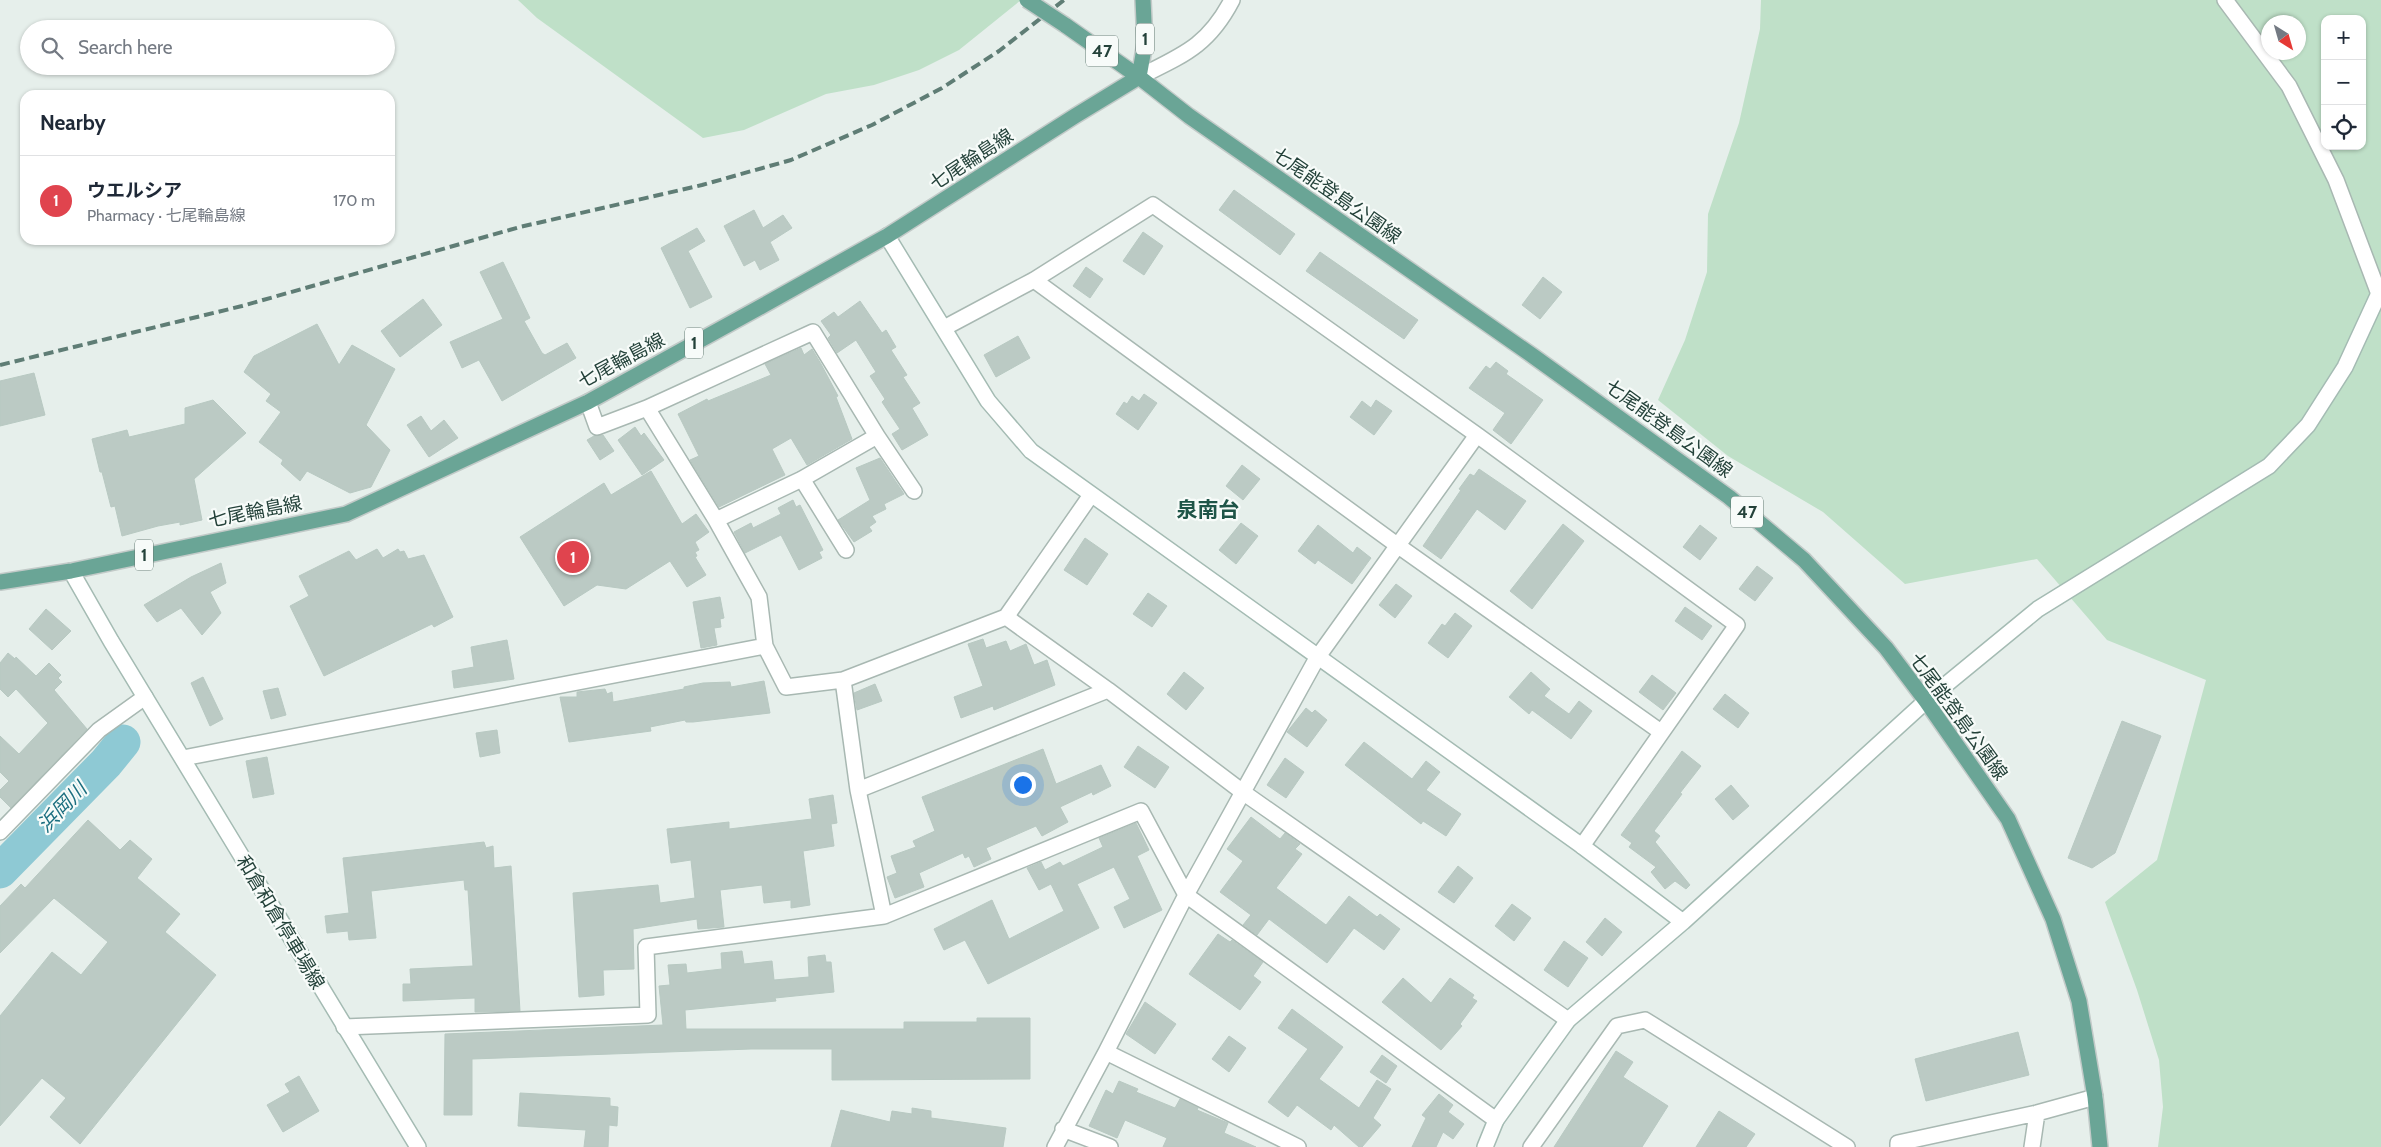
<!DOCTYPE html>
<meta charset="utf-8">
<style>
:root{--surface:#fff;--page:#f2f2f3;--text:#1f2937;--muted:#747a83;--line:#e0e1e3;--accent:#7f5249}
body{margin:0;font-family:Cabin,"Noto Sans JP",sans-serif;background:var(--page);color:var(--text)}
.controls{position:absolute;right:15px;top:15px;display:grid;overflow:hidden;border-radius:10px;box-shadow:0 1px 4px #0004}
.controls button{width:45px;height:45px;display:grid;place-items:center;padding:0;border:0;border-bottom:1px solid var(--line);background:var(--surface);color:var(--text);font:25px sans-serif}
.compass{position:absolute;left:2261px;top:15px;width:45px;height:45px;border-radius:50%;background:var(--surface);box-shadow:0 1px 4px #0004;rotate:143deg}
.you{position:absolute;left:1022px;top:784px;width:18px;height:18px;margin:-12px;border:4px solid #fff;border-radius:50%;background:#1a73e8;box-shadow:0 0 0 8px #1a73e833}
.badge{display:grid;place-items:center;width:32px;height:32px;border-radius:50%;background:var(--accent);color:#fff;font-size:16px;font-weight:700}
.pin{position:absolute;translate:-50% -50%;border:2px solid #fff;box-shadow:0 1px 5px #0006}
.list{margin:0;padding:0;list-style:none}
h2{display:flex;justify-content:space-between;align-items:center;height:65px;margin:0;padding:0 20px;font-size:21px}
h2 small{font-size:16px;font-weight:400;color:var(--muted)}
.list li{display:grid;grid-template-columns:32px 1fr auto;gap:15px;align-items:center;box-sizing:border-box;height:90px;padding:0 20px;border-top:1px solid var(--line)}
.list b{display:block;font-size:19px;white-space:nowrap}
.list p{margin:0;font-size:16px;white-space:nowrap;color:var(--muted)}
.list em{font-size:16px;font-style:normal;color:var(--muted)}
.icon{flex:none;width:28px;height:28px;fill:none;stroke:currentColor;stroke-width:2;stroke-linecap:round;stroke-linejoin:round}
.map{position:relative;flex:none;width:2381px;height:1147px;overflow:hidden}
.search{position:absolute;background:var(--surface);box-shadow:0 1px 4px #0004;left:20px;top:20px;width:375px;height:55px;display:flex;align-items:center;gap:12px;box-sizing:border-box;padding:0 18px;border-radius:28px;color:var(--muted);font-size:19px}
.panel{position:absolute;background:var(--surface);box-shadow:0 1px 4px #0004;left:20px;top:90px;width:375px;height:155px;border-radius:15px}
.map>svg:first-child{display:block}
.green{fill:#bfe0c8;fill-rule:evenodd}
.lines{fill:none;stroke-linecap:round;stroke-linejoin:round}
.river{stroke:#8ec9d4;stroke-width:35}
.building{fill:#bbcac4;stroke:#b8c9c2}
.street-casing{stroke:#a8b8b2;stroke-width:18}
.secondary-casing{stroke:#a4bbb3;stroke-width:18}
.primary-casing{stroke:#c2cac8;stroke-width:18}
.street{stroke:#fff;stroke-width:15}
.secondary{stroke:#fff;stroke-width:15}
.primary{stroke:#6aa596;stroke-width:15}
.rail{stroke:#5f7d75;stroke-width:4;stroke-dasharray:10 5;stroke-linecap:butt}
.primary-bridge-casing{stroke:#c2cac8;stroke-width:18;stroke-linecap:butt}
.primary-bridge{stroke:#6aa596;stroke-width:15}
.labels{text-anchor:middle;stroke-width:4.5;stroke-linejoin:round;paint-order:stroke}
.shield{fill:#f7fbf9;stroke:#637a73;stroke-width:1}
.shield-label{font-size:18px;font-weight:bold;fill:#24423a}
.street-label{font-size:19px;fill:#24423a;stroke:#f7fbf9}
.water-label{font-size:20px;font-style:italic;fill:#1c6f80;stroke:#f7fbf9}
.quarter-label{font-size:21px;font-weight:bold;fill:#1f5548;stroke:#f7fbf9}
</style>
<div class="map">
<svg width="2381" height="1147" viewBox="0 0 2381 1147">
<rect width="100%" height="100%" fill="#e6efeb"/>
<path class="green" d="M518 0H1021L959 50 919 70 874 85 826 94 744 130 703 138 537 18Z
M1761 0H2381V1147H2158L2163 1107 2159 1060 2137 990 2105 902 2157 860 2206 680 2107 640 2037 559 1905 584 1823 512 1728 456 1658 400 1685 340 1707 272 1708 214 1739 123 1760 29ZM2325 19H2362V146H2325ZM2268 22H2298V52H2268Z"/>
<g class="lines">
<path class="river" d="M0 871 106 763 123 742"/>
</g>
<path class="building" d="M1234 190 1295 234 1280 255 1219 210Z
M754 210 763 228 783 215 792 228 770 242 779 260 760 270 755 260 744 266 724 226Z
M697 228 705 241 688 251 712 297 690 308 661 248Z
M1143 232 1163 246 1144 275 1123 261Z
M1320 252 1418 320 1404 339 1306 271Z
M503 262 530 318 524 321 542 353 545 355 567 343 576 358 502 401 479 360 462 368 450 342 503 319 480 272Z
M1086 267 1103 279 1090 298 1073 286Z
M1543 277 1562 292 1540 319 1522 305Z
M423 299 442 325 400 357 381 331Z
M860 301 882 333 886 330 896 347 891 350 907 375 903 377 920 403 912 408 928 435 902 450 892 434 900 429 882 402 885 399 870 376 876 372 856 340 837 353 828 338 831 335 821 321 834 312 838 317Z
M317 324 339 365 352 345 395 369 366 425 390 450 371 487 350 493 307 471 300 481 281 464 283 460 259 442 281 412 266 401 271 394 244 372 254 356Z
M1018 336 1030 358 996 377 984 355Z
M801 348 804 355 812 349 821 364 838 396 836 397 852 439 807 465 791 438 772 449 785 475 719 507 690 460 699 456 678 414 707 399 708 401 771 375 765 364Z
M1496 362 1508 371 1506 374 1543 400 1511 444 1493 430 1505 413 1469 388 1486 366 1490 369Z
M34 373 45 415 0 426V381Z
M1144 394 1157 403 1138 430 1116 414 1124 402 1127 404 1132 396 1139 401Z
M213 400 246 433 194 479 202 520 180 525V522L158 526 122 536 115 506 111 507 102 472H100L92 439 127 430 129 437 185 424V408Z
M1376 400 1392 411 1374 435 1350 417 1362 401 1371 408Z
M421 416 431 431 444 420 458 438 429 457 407 425Z
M635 427 641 436 644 433 664 460 642 475 618 440Z
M603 435 614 451 600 460 587 440 594 436Z
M880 458 904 494 884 504 886 509 872 516 876 522 869 527 872 531 854 542 838 520 870 500 856 468Z
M1242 465 1260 479 1243 500 1226 486Z
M1479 469 1526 501 1505 530 1477 509 1441 559 1423 546 1461 490 1459 489 1470 474 1474 476Z
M651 471 682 524 696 514 709 532 695 542 699 550 695 552 697 556 695 557 706 575 687 587 670 561 626 589 597 585 564 606 520 537 604 483 611 495Z
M793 500 796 507 800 505 823 550 819 552 822 558 799 570 781 535 745 553 734 532 751 523 753 528 781 514 778 508Z
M1241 523 1258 536 1236 564 1219 550Z
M1563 524 1584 541 1532 609 1510 591Z
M1318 525 1353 553 1357 547 1371 558 1352 584 1318 560 1315 564 1298 551Z
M1700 525 1717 538 1700 560 1683 547Z
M1085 538 1108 554 1087 585 1064 570Z
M377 549 383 558 398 549 400 552 404 551 408 559 424 555 453 617 434 627 432 624 324 676 290 606 309 596 299 576 349 551 356 560Z
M221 563 226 583 210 592 221 613 202 635 181 608 157 622 144 605 191 577Z
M1757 566 1773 578 1755 601 1739 589Z
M1396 584 1412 596 1395 618 1379 605Z
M1148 593 1167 606 1152 627 1133 614Z
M720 597 724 618 720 619 721 627 714 628 717 645 701 648 693 602Z
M1685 607 1712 626 1702 640 1675 621Z
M46 609 71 631 52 650 29 629Z
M1455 613 1472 626 1448 658 1428 643 1442 624 1445 626Z
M983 639 986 648 1006 641 1010 651 1026 644 1034 665 1047 660 1055 685 994 710 993 706 961 718 954 697 983 686 968 644Z
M507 640 514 679 454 688 452 671 474 667 471 647Z
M8 653 15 659 16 657 36 676 49 663 61 675 58 678 62 682 54 690 87 729 11 808 0 797V790L9 781 0 772V736L19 754 48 723 16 689 8 697 0 689V663Z
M1184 672 1204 688 1186 710 1167 694Z
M1531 672 1550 689 1544 696 1569 714 1579 701 1592 711 1571 739 1532 710 1529 714 1509 697Z
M1652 675 1676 693 1663 710 1639 692Z
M203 677 223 719 210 726 191 683Z
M764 681 770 713 693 722H686L685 720 650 727 651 731 569 742 560 697H577V692L605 689 607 694 612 692 613 702 684 689V687L703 683 730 682 731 687Z
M875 684 882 701 857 710 854 693Z
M278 688 286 715 271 719 263 691Z
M1725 694 1749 713 1738 728 1713 709Z
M1306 708 1312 713 1315 710 1327 720 1307 747 1287 732Z
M2122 721 2161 736 2115 853 2092 868 2068 858Z
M497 730 500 753 480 757 476 733Z
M1364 742 1412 779 1426 761 1440 772 1426 790 1461 814 1446 836 1423 821 1421 824 1345 765Z
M1138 746 1169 767 1155 788 1124 767Z
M1043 749 1056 784 1101 765 1111 786 1093 795 1092 792 1060 807 1068 822 1042 836 1036 826 986 848 991 859 974 867 969 856 965 858 963 853 919 873 924 887 895 898 887 877 897 873 891 856 916 847 913 841 935 831 922 797Z
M1682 751 1701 766 1680 793 1682 794 1654 831 1660 836 1655 842 1690 885 1686 889 1675 881 1665 889 1651 872 1656 867 1629 847 1632 843 1621 835Z
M267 757 274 794 253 798 246 761Z
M1285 758 1304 772 1286 798 1267 785Z
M1731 785 1749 806 1733 820 1715 799Z
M833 795 837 823 831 824 834 846 803 851 810 905 791 908V900L764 903 762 885 720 890 724 927 698 929 697 919 633 929 634 969 603 970 604 995 579 997 573 893 658 885 660 903 695 898 691 860 671 863 667 829 729 822V829L812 819 809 799Z
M1251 817 1280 839 1285 833 1300 844 1295 849 1302 854 1276 888 1326 925 1349 896 1377 917 1380 914 1400 929 1384 950 1354 928 1327 963 1269 919 1257 935 1243 925 1251 915 1220 892 1243 861 1227 849Z
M88 820 120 850 130 840 152 859 137 878 180 914 165 932 216 975 80 1144 50 1117 66 1098 42 1078 0 1126V1016L52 952 81 975 108 942 54 898 0 953V906L21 884 25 888Z
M1136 823 1149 850 1137 856 1162 910 1124 928 1114 907 1130 899 1114 867 1077 884 1099 928 988 984 965 940 944 950 934 929 992 900 1009 939 1064 911 1051 884 1039 890 1027 868 1041 862 1045 870 1060 862 1063 866 1103 847 1099 838Z
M484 842 486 848 493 846 494 868 511 866 520 1011 475 1012V998L403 1001V984H411L410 969 473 966 468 890H465L464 880 371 891 376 938 349 940 348 931 327 933 325 916 349 913 343 858Z
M1458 866 1473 878 1454 903 1438 892Z
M1512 904 1531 918 1514 941 1495 926Z
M1605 918 1622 932 1602 956 1586 942Z
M1218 934 1230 942 1232 940 1263 962 1253 976 1261 982 1240 1010 1189 974Z
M1564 941 1588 958 1568 987 1544 970Z
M742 951 744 964 772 961 774 980 809 977 808 957 825 955 826 962H831L834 992 775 998 776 1001 685 1010 686 1029H904V1022H977V1018H1030V1079L832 1080V1049H751L472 1059V1115H444L445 1034 663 1025 659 986 670 985 668 965 686 964 687 973 722 969 721 953Z
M1403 978 1431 1003 1450 978 1474 995 1472 998 1477 1001 1460 1024 1462 1026 1441 1050 1382 1002Z
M1145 1002 1176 1024 1155 1054 1126 1034Z
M1292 1009 1343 1047 1319 1079 1359 1108 1377 1080 1391 1089 1373 1118 1381 1125 1362 1147H1359L1334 1125 1331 1130 1297 1105 1288 1117 1268 1102 1308 1049 1278 1028Z
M2018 1032 2029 1075 1926 1101 1915 1059Z
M1229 1036 1246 1048 1229 1072 1212 1059Z
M1616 1051 1633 1062 1623 1077 1668 1106 1642 1147H1554Z
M1382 1055 1397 1066 1386 1083 1370 1072Z
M299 1076 319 1111 283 1132 267 1105 290 1092 285 1084Z
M1119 1081 1138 1089 1136 1092 1175 1108 1180 1099 1198 1108 1197 1110 1228 1123 1224 1133 1256 1147H1163L1167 1138 1125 1120 1117 1138 1089 1126 1106 1090 1113 1094Z
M520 1093 610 1098V1106L618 1107 617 1126 609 1125 608 1147H584L586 1130 518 1126Z
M1439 1094 1453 1105 1448 1112 1464 1124 1453 1139 1443 1132 1436 1147H1412L1426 1118 1422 1115Z
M912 1108 931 1111V1118L1006 1128 1003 1147H831L841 1110 890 1122 892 1111 912 1114Z
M1719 1111 1755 1134 1746 1147H1696Z"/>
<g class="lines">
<defs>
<path id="street" d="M2225 0 2289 86 2336 180 2379 294
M1139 77C1183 55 1208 46 1232 0
M1034 280 1397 545 1661 732
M944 328 1034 280 1153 205 1477 435 1737 625 1582 846
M588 402 597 427 647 408 716 520 802 479 877 436 813 332 647 408
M877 436 914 491
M802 479 846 550
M716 520 759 597 765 646 786 687 843 680 1006 617 1091 495
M1006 617 1108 690 1244 793 1568 1020
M843 680 858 790 884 916
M183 758 765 646
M858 790 1108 690
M0 832 99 730 145 697
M344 1027 648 1015 646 947 884 916 1141 811 1186 895 1496 1120
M1106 1052 1298 1147
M1063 1129 1110 1147
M1055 1147 1106 1052 1186 895 1317 658 1477 435
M1531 1147 1617 1026 1645 1020 1847 1147
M1898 1147V1143L2037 1113 2095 1097
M2032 1147 2037 1113"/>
<path id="secondary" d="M887 236 988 401 1031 451 1582 846 1683 922
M71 571 111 641 418 1147
M1485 1147 1496 1120 1568 1020 1683 922 1926 701 2038 609 2269 466 2308 425 2345 367 2381 289"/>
<path id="primary" d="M1065 25 1139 77 1189 116 1533 356 1729 497 1804 560 1886 648 1926 701 2008 819 2053 919 2079 1001 2095 1097 2100 1147
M0 582 71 571 346 514 588 402 764 305 887 236 1075 116 1139 77 1145 43 1143 0"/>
</defs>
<use href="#street" class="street-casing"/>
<use href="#secondary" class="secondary-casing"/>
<use href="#primary" class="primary-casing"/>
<use href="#street" class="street"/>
<use href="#secondary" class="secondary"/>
<use href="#primary" class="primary"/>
<path class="rail" d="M0 365 242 306 520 227 702 185 791 160 872 125 942 88 999 51 1064 0"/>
<defs>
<path id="primary-bridge" d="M1027 0 1065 25"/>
</defs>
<use href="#primary-bridge" class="primary-bridge-casing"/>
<use href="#primary-bridge" class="primary-bridge"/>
</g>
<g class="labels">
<g class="shield">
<rect x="1136" y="23.5" width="18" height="31" rx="4"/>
<rect x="1086" y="35.5" width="32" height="31" rx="4"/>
<rect x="685" y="327.5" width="18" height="31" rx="4"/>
<rect x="1731" y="496.5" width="32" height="31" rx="4"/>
<rect x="135" y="539.5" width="18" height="31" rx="4"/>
</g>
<g class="shield-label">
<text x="1145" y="45">1</text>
<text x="1102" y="57">47</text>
<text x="694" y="349">1</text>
<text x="1747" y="518">47</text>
<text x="144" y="561">1</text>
</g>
<g class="street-label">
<text transform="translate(971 159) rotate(-33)" y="7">七尾輪島線</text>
<text transform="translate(1337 195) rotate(35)" y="7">七尾能登島公園線</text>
<text transform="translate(621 360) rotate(-28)" y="7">七尾輪島線</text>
<text transform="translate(1669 428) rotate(36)" y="7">七尾能登島公園線</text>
<text transform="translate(255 511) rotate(-11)" y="7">七尾輪島線</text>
<text transform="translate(1959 716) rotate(54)" y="7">七尾能登島公園線</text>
<text transform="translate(281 922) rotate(59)" y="7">和倉和倉停車場線</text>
</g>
<g class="water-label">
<text transform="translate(62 807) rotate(-46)" y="7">浜岡川</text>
</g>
<g class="quarter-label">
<text x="1208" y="517">泉南台</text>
</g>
</g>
</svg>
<div class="controls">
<button>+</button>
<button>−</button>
<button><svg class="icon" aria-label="locate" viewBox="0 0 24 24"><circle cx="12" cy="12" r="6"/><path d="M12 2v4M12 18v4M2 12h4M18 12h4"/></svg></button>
</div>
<svg class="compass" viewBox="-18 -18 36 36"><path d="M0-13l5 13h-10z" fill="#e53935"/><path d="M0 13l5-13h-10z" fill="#747a83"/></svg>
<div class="you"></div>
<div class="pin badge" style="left:573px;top:557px;background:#e0444e">1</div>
<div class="search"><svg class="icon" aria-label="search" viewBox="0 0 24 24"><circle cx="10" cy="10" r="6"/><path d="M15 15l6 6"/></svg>Search here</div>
<section class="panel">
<h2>Nearby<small></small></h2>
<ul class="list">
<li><span class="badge" style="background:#e0444e">1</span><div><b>ウエルシア</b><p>Pharmacy · 七尾輪島線</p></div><em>170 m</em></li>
</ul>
</section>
</div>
